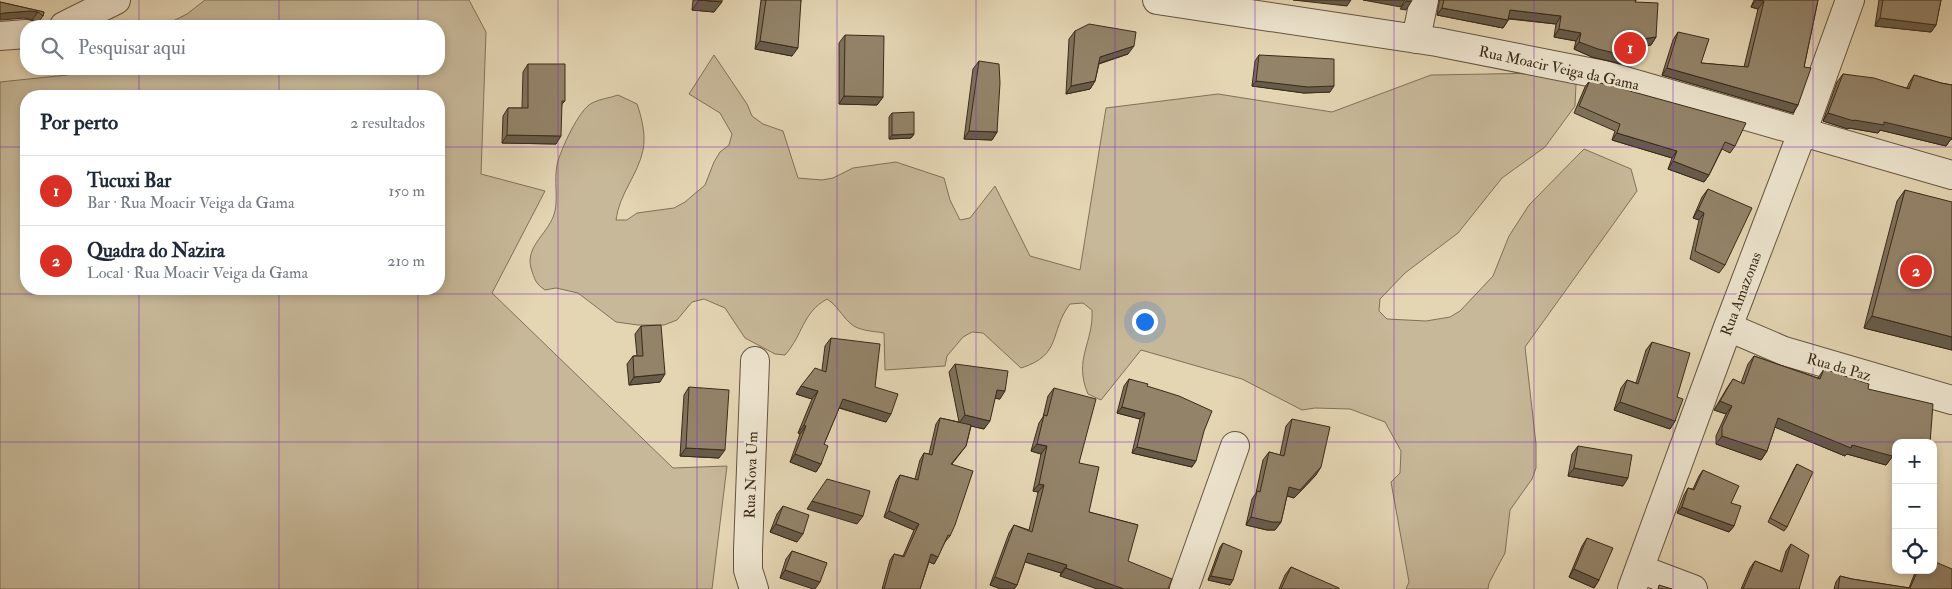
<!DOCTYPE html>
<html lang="pt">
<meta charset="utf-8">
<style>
:root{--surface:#fff;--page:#f2f2f3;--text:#1f2937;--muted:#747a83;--line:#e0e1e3;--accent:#d93025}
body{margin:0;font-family:"IM FELL Double Pica",serif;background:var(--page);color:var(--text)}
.controls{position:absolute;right:15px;bottom:15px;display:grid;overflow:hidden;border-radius:10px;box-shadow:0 2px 8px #0003}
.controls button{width:45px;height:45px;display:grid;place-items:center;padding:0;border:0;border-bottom:1px solid var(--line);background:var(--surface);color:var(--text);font:25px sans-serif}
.you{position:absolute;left:1144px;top:321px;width:18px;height:18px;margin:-12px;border:4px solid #fff;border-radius:50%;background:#1a73e8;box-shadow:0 0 0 8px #1a73e833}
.badge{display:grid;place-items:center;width:32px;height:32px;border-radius:50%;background:var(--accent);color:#fff;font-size:16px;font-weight:700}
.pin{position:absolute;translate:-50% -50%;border:2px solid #fff;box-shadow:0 1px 5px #0006}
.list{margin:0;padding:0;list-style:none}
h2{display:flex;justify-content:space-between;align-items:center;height:65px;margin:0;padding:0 20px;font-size:21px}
h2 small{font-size:16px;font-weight:400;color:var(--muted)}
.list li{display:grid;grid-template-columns:32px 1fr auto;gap:15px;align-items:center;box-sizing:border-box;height:70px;padding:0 20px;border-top:1px solid var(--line)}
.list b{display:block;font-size:19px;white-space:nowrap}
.list p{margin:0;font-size:16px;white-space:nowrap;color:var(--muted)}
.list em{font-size:16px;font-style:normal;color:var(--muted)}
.icon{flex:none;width:28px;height:28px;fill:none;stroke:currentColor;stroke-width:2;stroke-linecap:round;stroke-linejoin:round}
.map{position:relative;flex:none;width:1952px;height:589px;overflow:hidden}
.search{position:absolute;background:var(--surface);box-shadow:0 2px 8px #0003;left:20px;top:20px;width:425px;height:55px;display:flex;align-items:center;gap:12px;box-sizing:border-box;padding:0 18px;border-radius:20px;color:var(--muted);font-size:19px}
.panel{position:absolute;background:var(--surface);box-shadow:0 2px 8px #0003;left:20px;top:90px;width:425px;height:205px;border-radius:20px}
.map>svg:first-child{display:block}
.green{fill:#c7b899;stroke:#817159;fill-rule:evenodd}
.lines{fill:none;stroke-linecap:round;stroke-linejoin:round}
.minor-casing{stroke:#655540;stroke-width:30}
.minor{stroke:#ede4ce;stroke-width:28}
.wall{fill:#7e715a;stroke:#3b2a19}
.shaded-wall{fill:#675c4a;stroke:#3b2a19}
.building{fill:#938369;stroke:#3b2a19}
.grid{fill:none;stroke:#7b2cbf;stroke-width:1;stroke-opacity:0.55}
.labels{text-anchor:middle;stroke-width:5;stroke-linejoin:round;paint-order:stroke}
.street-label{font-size:15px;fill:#3b2a19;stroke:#ede4ce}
</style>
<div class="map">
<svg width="1952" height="589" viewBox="0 0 1952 589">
<rect width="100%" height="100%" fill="#e4d5b3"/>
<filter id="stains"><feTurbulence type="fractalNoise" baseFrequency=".004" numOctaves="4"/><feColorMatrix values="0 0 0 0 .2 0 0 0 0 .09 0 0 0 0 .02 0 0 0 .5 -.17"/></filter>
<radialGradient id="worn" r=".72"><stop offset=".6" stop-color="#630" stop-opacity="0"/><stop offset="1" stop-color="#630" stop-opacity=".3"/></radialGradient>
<path class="green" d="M205 0H469L486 32 481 174 545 191 492 293 673 468 727 466 712 589H0V82L67 75 80 69H439V26H163L187 14ZM26 96H439V289H26Z
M714 55 747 104 752 116 763 124 783 131 798 178 822 180 833 178 853 168 896 162 944 178 950 200 960 220 970 218 995 186 1030 256 1080 270 1106 108 1218 94 1332 112 1431 75 1545 73 1576 84 1575 106 1545 147 1502 178 1458 233 1405 273 1380 299 1379 311 1387 319 1426 321 1450 317 1460 311 1493 276 1509 236 1529 205 1584 149 1631 169 1637 191 1525 347 1536 444V468L1532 479 1510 510 1505 553 1489 583 1488 589H1406L1409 582 1391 482 1400 473 1401 451 1385 422 1350 409 1315 408 1302 410 1242 379 1141 350 1101 400 1088 394C1073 359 1094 342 1092 310L1083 303 1070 304C1049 331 1063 355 1021 368L983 333 972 332 963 337 947 356 945 366 885 370 884 333C873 331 858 331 850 323 840 314 839 307 827 299 802 313 803 335 785 355L775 354 745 338 725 308 704 299 692 302 677 320 664 325H638L616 322 578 293 556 288 545 290C535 283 535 280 531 268 525 245 550 233 555 211 558 196 554 180 557 165 560 151 579 109 592 103 599 99 610 98 618 95L637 104C642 118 646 136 643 150 638 175 619 194 616 220H627L637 213 674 208 685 202 705 185 714 162 720 152 729 145 732 134 720 113 689 94Z"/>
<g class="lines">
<defs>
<path id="minor" d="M1157 0 1437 42 1604 75 1952 175
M64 26 116 0
M0 36 26 34
M1416 39 1424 0
M1728 327 1784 351 1952 400
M1640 569 1693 589
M754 589 748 570V550L755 361
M1184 589 1235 446
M1632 589 1728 327 1802 133 1850 0"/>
</defs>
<use href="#minor" class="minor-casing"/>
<use href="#minor" class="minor"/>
</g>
<path class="wall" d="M693 0H722L714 12 692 10Z
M761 0H801L792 56 755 49Z
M1439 0H1636L1635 2 1656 37 1651 45 1628 48 1622 64 1592 57 1574 49 1576 41 1554 37 1556 24 1509 19 1503 28 1437 15 1439 3Z
M1754 0H1818L1804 67 1798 105 1793 113 1662 75 1673 40 1678 32 1701 63 1744 67 1758 9 1751 7Z
M1879 0H1941L1936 25 1931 32 1875 26Z
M0 2 44 12 43 16 37 24 32 20 25 18Z
M1075 31 1128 54 1099 64 1095 81 1090 89 1066 94 1069 39Z
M845 35 883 97 877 105 839 104V43Z
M1259 55 1330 92 1304 93 1252 86 1255 61Z
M979 61 997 132 992 140 964 139 973 69Z
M528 64 565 101 562 104 556 144 502 143 503 116 508 108H522L523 72Z
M1843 74 1907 88 1909 83 1914 75 1941 83 1952 85V140L1951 139 1946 146 1880 130 1878 133 1849 128 1848 129 1823 121 1837 82Z
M1590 80 1735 146 1730 153 1722 149 1709 175 1704 182 1668 169 1672 158 1612 140 1615 131 1574 113 1585 87Z
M892 113 914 134 911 138 889 139V117Z
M1708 189 1725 265 1719 273 1690 259 1699 220 1693 218 1702 197Z
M1905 190 1952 350 1864 328 1897 201Z
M641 326 660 382 629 385 627 364 633 356H637L635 334Z
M831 338 875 387 886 422 839 408 824 444 821 464 816 472 790 462 800 434 798 433 812 399 796 394 822 370 825 346Z
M1652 342 1677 397 1675 421 1670 429 1614 410 1621 388 1627 380 1636 383 1646 350Z
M1754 356 1818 378 1824 369 1868 389 1892 457 1886 465 1847 454 1845 456 1775 427 1767 451 1761 460 1716 444V436L1726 414 1714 410 1727 388 1733 379 1741 383 1748 364Z
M955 364 1000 399 995 398 984 429 971 426 966 446 952 464 950 536 945 542 934 564 929 562 920 589H882L890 560 894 554 903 556 914 530 884 517 896 481 900 475 915 479 920 460 924 453 929 454 936 424 940 418 959 422 949 372Z
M1129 379 1147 386 1192 467 1132 453 1140 419 1117 413 1124 386Z
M689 387 719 458 680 456 684 395Z
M1054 388 1079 463 1089 512 1138 525 1060 576 1061 573 1025 562 1017 585 1014 589H1001L990 585 1009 533 1014 525 1029 530 1038 492 1033 491 1041 454 1031 451 1039 423 1043 417 1048 396Z
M1292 419 1316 475 1294 498 1287 496 1281 522 1275 530H1267L1246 525 1252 499 1256 493 1263 460 1269 452 1280 455 1286 426Z
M1578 446 1623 486 1568 476 1572 454Z
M1797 464 1787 527 1784 531 1768 522 1794 469Z
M1703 470 1731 503 1734 526 1729 532 1677 513 1684 495 1688 488 1693 489 1699 476Z
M783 506 797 542 770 532 777 514Z
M1587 538 1599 580 1594 588 1569 577 1582 546Z
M1223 543 1230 585 1208 580 1220 547Z
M1791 544 1799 589H1741L1750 568 1755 561 1780 571 1786 551Z
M792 551 827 563 780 578 786 559Z
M1291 567 1339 589H1279L1285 575Z
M1916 570H1933L1952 589H1834L1836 582 1840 576 1852 579 1909 588Z"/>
<path class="shaded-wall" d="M699 0 722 2 714 12 692 10Z
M1293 0H1351L1347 6Z
M1363 0H1405L1401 7Z
M1756 0 1764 1 1758 9 1751 7Z
M1406 1 1411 2 1406 10 1400 9Z
M1442 8 1508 20 1503 28 1437 15Z
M1510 10 1561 16 1556 24 1505 18Z
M30 11 38 12 32 20 25 18 0 20V14L4 13Z
M1880 18 1936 25 1931 32 1875 26Z
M1559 29 1581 33 1576 41 1554 37Z
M1656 37 1651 45 1624 48 1629 41Z
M760 41 798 48 792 56 755 49Z
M1579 42 1627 56 1622 64 1592 57 1574 49Z
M1134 46 1128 54 1094 65 1100 57Z
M1667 68 1798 105 1793 113 1662 75Z
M1095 81 1090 89 1066 94 1071 86Z
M1256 81 1334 86 1330 92 1304 93 1252 86Z
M844 96 883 97 877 105 839 104Z
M1828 113 1854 120 1884 122 1952 133V140L1951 139 1946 146 1880 130 1878 133 1849 128 1848 129 1823 121Z
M969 131 997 132 992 140 964 139Z
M1617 133 1677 151 1672 158 1612 140Z
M914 134 911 138 889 139 892 135Z
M507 135 561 136 556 144 502 143Z
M1673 161 1709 175 1704 182 1668 169Z
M1698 210 1704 213 1699 220 1693 218Z
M1872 316 1952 337V350L1864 328Z
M665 374 660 382 629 385 634 377Z
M801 386 818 391 812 399 796 394Z
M997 390 1005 391 1000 399 992 398Z
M843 399 891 414 886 422 837 407Z
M1720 401 1732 406 1726 414 1714 410Z
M1620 402 1675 421 1670 429 1614 410Z
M1122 407 1145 413 1140 419 1117 413Z
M965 415 990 421 984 429 959 423Z
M1778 418 1852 445 1896 448V458L1892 457 1886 465 1847 454 1845 456 1772 426Z
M804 425 806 426 800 434 798 433Z
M1722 436 1767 451 1761 460 1716 444Z
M1037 444 1047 446 1041 454 1031 451Z
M1137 447 1196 461 1192 467 1132 453Z
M686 448 725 450 719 458 680 456Z
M795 454 821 464 816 472 790 462Z
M1321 467 1316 475 1294 498 1284 495 1289 487Z
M1574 468 1628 478 1623 486 1568 476Z
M1039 484 1044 485 1038 492 1033 491Z
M812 501 863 516 857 524 807 509Z
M1682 507 1734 526 1729 532 1677 513Z
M889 511 919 524 914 530 884 517Z
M1251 517 1281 522 1275 530H1267L1246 525Z
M776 524 803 534 797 542 770 532Z
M1028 553 1067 565 1061 573 1023 561Z
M931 554 938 557 934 564 927 561Z
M1066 568 1124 589H1097L1060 576Z
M1574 569 1599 580 1594 588 1569 577Z
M785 570 820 582 815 589H813L780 578Z
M1211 576 1233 580 1230 585 1208 580Z
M995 577 1017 585 1014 589H1001L990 585Z"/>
<path class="building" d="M700 0H722V2Z
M766 0H801L798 48 760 41Z
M1406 0H1412L1411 2 1406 1Z
M1444 0H1636L1635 2 1658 3 1656 37 1629 41 1627 56 1598 49 1579 42 1581 33 1559 29 1561 16 1510 10 1508 20 1442 8Z
M1760 0H1818L1804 67 1811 68 1798 105 1667 68 1678 32 1709 39 1701 63 1748 67 1764 1Z
M1883 0H1941L1936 25 1880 18Z
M0 2 44 12 43 16 38 12 30 11 4 13 0 14Z
M1089 24 1136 32 1134 46 1100 57 1095 81 1071 86 1075 31Z
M845 35 884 36 883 97 844 96Z
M1259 55 1334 59V86L1308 87 1256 81Z
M979 61 999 64 1000 83 997 132 969 131Z
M528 64H565V101H562L561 136 507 135 508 108H528Z
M1843 74 1874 78 1909 89 1914 75 1941 83 1952 85V138L1884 122V125L1854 120V121L1828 113Z
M1590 80 1746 123 1735 146 1725 142 1709 175 1673 161 1677 151 1617 133 1620 124 1579 106Z
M914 112V134L892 135V113Z
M1708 189 1752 208 1725 265 1695 251 1704 213 1698 210Z
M1905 190 1952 202V337L1872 316Z
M661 325 665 374 634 377 633 356H643L641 326Z
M831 338 880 344 875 387 898 394 891 414 843 399 824 444 828 446 821 464 795 454 806 426 804 425 818 391 801 386 815 368 826 372Z
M1652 342 1690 353 1677 397 1683 399 1675 421 1620 402 1627 380 1638 384Z
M1754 356 1820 379 1824 369 1869 384 1868 389 1933 404 1930 443H1896V448H1895L1892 456 1852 445 1851 448 1778 418 1767 451 1722 436V427L1732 406 1720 401 1733 379 1744 384Z
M955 364 1008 371 1005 391 997 390 990 421 965 415Z
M1129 379 1148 384 1147 386 1179 396 1212 411 1204 431 1196 461 1137 447 1145 413 1122 407Z
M689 387 729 390 725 450 686 448Z
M1054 388 1096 399 1079 463 1099 467 1089 512 1138 525 1128 561 1172 579 1168 589H1124L1066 568 1067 565 1028 553 1017 585 995 577 1014 525 1032 532 1044 485 1039 484 1047 446 1037 444 1044 415 1047 416Z
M940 418 971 425 966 446 951 464 973 471 955 525 950 536 948 535 938 557 931 554 920 589H884L894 554 904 557 919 524 889 511 900 475 918 480 924 453 932 455Z
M1292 419 1330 427 1321 467 1300 490 1289 487 1281 522H1272L1251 517 1257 491 1260 492 1269 452 1284 456Z
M1578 446 1632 455 1628 478 1574 468Z
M1797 464 1813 472 1787 527 1770 518Z
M1703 470 1739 486 1731 503 1741 506 1734 526 1682 507 1688 488 1694 490Z
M827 479 870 491 863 516 812 501Z
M783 506 809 515 803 534 776 524Z
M1587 538 1613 548 1599 580 1574 569Z
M1223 543 1242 551 1233 580 1211 576Z
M1791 544 1809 555 1799 589H1743L1755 561 1782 572Z
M792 551 827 563 820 582 785 570Z
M1933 561 1952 569V589H1838L1840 576 1852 579 1910 588 1918 570H1933Z
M1291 567 1339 588V589H1281Z
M1659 585 1672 589H1658Z"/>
<path class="grid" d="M139 0V26M279 0V26M418 0V26M558 0V589M697 0V589M837 0V589M976 0V589M1115 0V589M1255 0V589M1394 0V589M1534 0V589M1673 0V589M1813 0V589M139 69V96M279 69V96M418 69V96M0 147H26M439 147H1952M139 289V589M279 289V589M418 289V589M0 294H1952M0 442H1952"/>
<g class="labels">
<g class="street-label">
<text transform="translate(1559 68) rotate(12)" y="5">Rua Moacir Veiga da Gama</text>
<text transform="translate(1741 294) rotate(-69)" y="5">Rua Amazonas</text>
<text transform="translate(1839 367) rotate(16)" y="5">Rua da Paz</text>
<text transform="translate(751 475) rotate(-88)" y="5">Rua Nova Um</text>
</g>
</g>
<rect width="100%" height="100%" filter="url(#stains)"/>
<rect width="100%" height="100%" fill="url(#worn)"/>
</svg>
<div class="controls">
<button>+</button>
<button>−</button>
<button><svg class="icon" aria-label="locate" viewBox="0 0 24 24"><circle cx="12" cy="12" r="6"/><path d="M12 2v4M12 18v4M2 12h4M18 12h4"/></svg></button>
</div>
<div class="you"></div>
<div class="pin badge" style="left:1630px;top:48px">1</div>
<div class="pin badge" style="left:1916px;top:271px">2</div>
<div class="search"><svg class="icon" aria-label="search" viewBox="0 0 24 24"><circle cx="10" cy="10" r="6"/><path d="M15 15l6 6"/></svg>Pesquisar aqui</div>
<section class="panel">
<h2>Por perto<small>2 resultados</small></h2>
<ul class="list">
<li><span class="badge">1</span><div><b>Tucuxi Bar</b><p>Bar · Rua Moacir Veiga da Gama</p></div><em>150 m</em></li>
<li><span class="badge">2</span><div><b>Quadra do Nazira</b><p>Local · Rua Moacir Veiga da Gama</p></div><em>210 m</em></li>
</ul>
</section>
</div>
